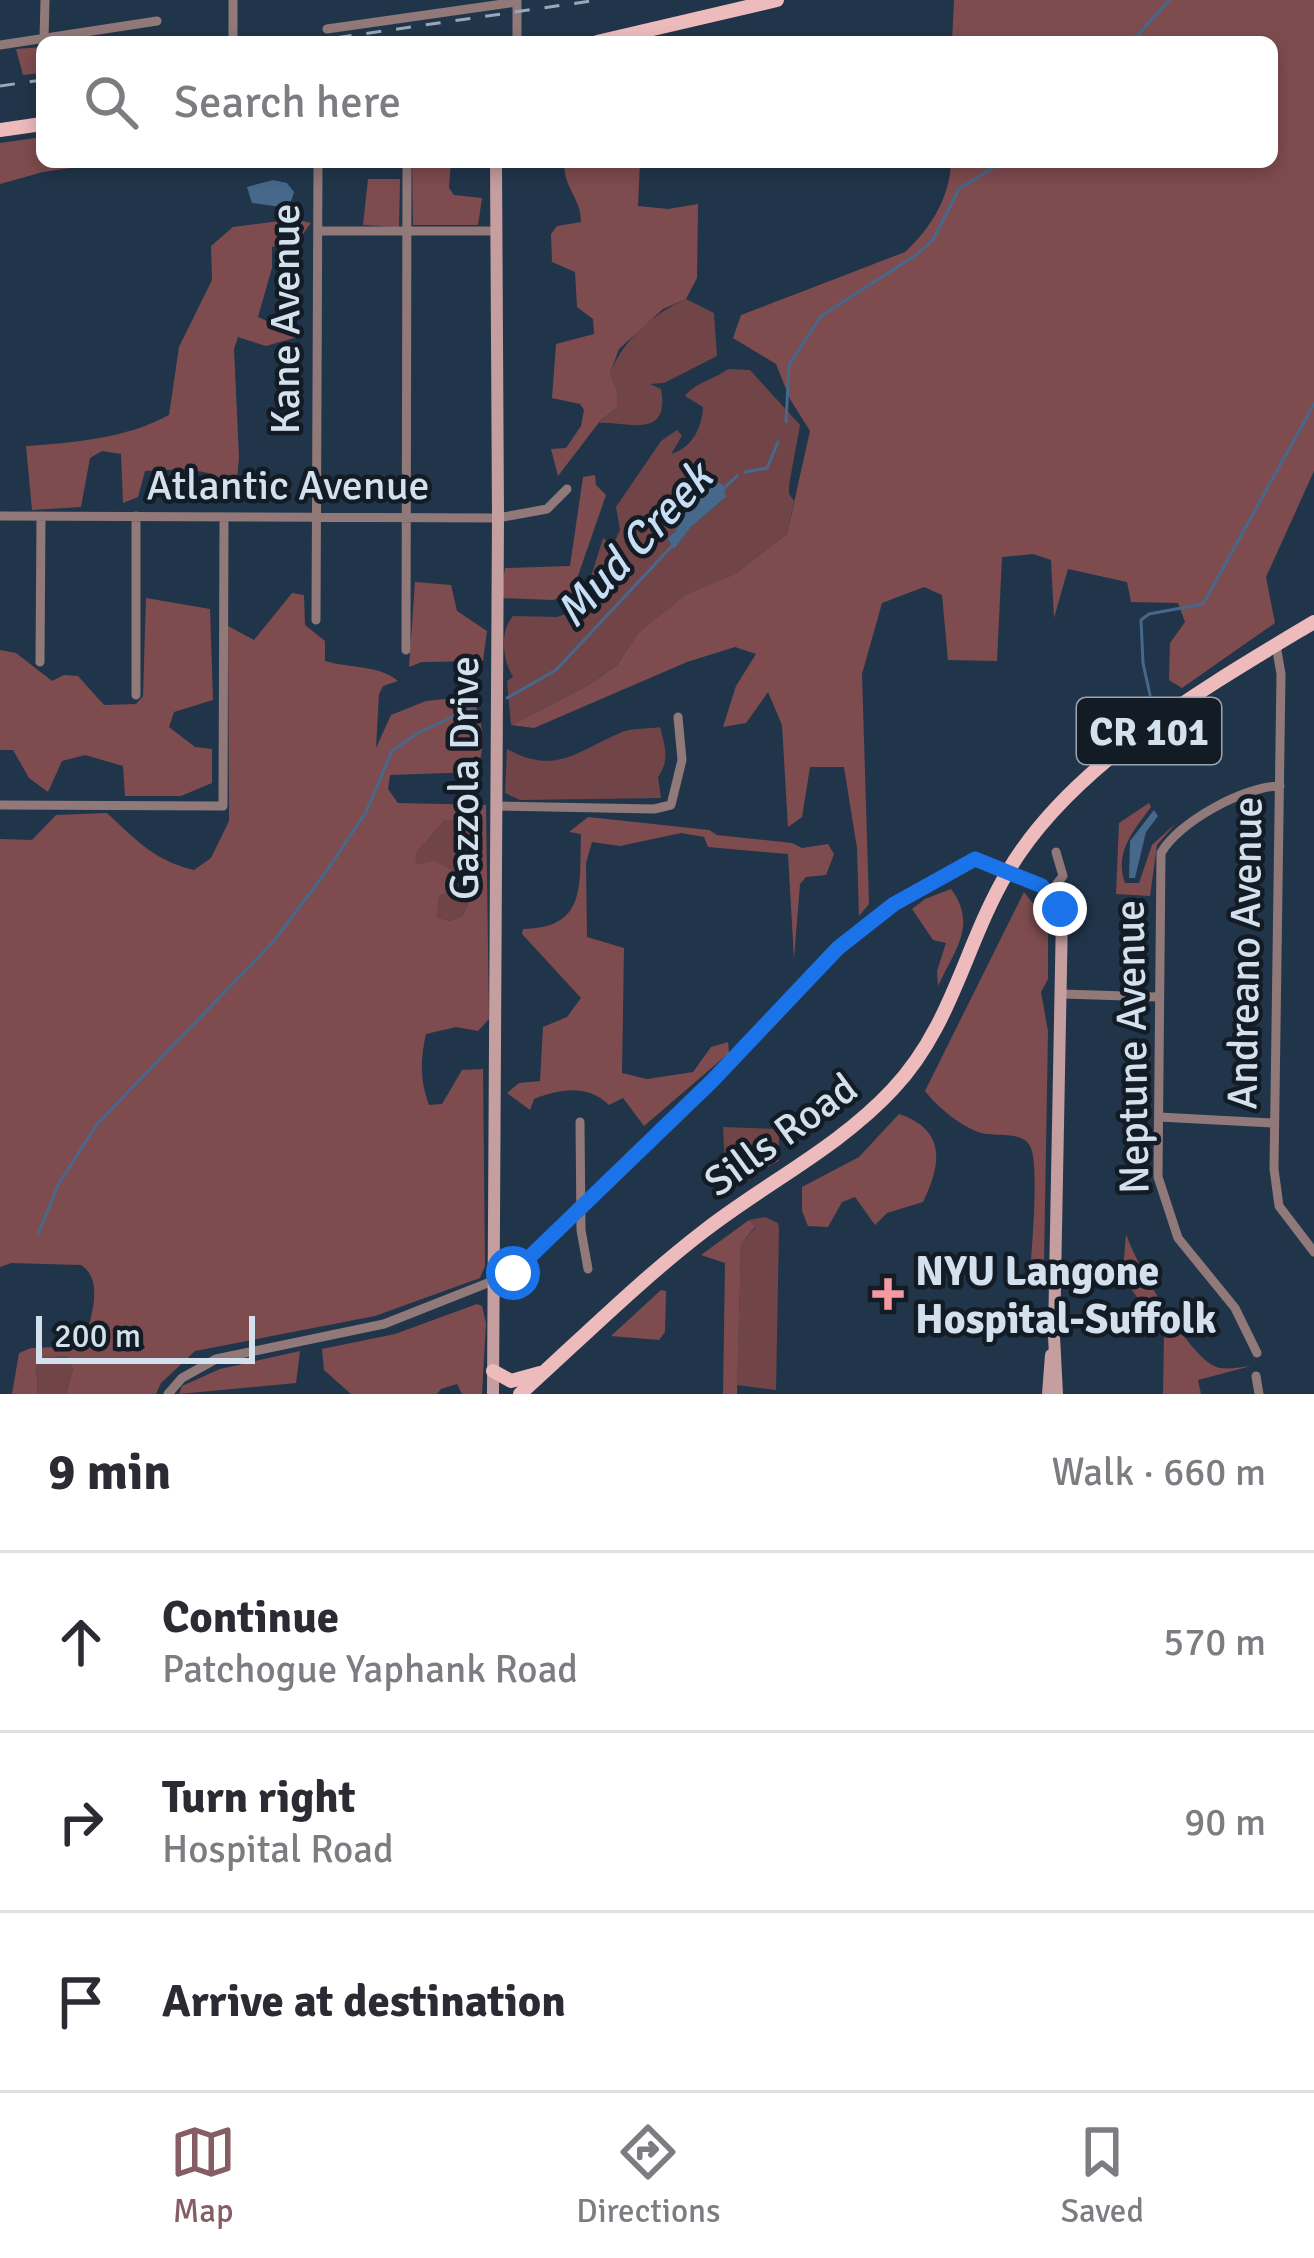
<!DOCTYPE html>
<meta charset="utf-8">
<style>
:root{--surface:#fff;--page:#f2f2f3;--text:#2b2b33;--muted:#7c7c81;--line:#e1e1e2;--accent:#855d64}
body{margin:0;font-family:Signika,sans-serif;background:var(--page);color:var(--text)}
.scale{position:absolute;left:36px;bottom:30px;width:219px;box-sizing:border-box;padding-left:12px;border:6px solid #d3e0ed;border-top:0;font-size:33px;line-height:42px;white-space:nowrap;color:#d3e0ed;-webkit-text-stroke:9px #131c25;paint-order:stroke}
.stop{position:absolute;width:36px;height:36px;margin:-27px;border:9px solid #1a73e8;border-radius:50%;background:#fff}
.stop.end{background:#1a73e8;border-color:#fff;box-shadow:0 3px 12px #0008}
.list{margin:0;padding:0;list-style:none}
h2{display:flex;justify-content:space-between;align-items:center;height:156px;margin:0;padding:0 48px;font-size:51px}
h2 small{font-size:39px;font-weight:400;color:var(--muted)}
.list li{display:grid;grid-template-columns:78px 1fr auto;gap:36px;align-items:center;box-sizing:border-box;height:180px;padding:0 48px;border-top:3px solid var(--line)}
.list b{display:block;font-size:45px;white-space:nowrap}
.list p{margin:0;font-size:39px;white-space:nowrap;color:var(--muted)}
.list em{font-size:39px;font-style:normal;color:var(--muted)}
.icon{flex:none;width:66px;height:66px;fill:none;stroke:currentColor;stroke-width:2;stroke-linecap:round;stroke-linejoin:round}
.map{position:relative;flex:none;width:1314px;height:1394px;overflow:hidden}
.search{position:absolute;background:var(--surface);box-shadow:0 6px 18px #0003;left:36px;right:36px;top:36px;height:132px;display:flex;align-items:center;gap:30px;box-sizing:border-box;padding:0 42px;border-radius:18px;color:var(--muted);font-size:45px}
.sheet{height:696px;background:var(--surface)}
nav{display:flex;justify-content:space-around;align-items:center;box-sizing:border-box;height:168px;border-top:3px solid var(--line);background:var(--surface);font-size:33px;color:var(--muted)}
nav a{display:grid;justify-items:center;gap:6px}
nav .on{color:var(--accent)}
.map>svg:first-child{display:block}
.green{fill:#714548;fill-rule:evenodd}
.forest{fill:#7e4c4f;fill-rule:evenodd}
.water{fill:#45688b}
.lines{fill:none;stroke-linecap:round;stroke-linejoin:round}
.stream{stroke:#45688b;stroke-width:3}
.street{stroke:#917879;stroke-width:9}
.secondary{stroke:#c59ea0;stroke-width:12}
.primary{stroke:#eebbbd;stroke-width:14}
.rail{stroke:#98a8b7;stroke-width:3;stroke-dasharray:15 15;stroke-linecap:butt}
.route{stroke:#1a73e8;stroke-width:15}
.poi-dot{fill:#f49aa0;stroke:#131c25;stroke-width:4.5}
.labels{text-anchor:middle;stroke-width:9;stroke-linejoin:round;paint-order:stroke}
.shield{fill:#131c25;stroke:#99a5b1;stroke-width:3}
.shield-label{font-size:39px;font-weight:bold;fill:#d3e0ed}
.street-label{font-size:42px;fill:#d3e0ed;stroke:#131c25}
.poi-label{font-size:42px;font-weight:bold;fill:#d3e0ed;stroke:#131c25;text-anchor:start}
.water-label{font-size:45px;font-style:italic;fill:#c8def5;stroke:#131c25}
</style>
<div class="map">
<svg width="1314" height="1394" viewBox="0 0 1314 1394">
<rect width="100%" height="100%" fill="#21354a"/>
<path class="green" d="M686 299 714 313 717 356 664 383 650 384 661 389C670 441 627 421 598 423L617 408V391L610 373C624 339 653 314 686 299Z
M728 369 750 370 800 425 789 485V494L794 501 787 534 735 574 686 596 638 633 617 665 589 685 511 725 507 681 513 677C503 660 499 632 513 616L557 617 581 609 603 538 613 545 620 530 616 507 661 441 677 430 682 436 671 454C692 448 702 428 703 407L685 396C696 382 713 380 728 369ZM712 485 725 498 691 527 674 548 667 538 675 532 683 514Z
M660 727C665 746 670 760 658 777L661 798 520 800 505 793 507 749C556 776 577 751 622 732 633 728 648 729 660 727Z
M445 820H461L477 829 472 896 462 916 449 921 437 917 439 896 455 890 461 877 414 867 417 852Z
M723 1127 779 1129V1161L726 1188Z
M765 1217 778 1223 779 1228 776 1390 737 1385 741 1244 755 1228 749 1220Z
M68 1356 73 1369 66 1394H38L36 1364 42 1358Z"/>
<path class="forest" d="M954 0H1314V471L1266 577 1275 623 1182 688 1169 680 1170 643 1185 622 1178 603 1131 602 1127 582 1068 569 1054 618 1051 560 1033 554 1002 557 997 661 948 660 942 595 924 587 882 603 862 674 869 904 859 916 857 848 844 767H810L802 817 788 827 782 725 768 692 746 723 723 727 736 686 756 654 735 647 687 662 534 728 511 725 589 685 617 665 638 633 686 595 735 574 787 534 810 431 790 399 776 364 733 338 741 315 905 252C931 228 950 197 951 162H1272V42H952Z
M42 47V73L23 75 16 49Z
M42 137V162H113L43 172 0 184V143Z
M412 162H451L449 188 454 195 482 198 478 225H413Z
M564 162H640L638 206 668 209 698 204 697 278 686 299 663 309 619 349 610 373 617 391V408L600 421 558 476 551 449 566 448 581 426 584 410 580 404 552 398 556 344 594 334 593 319 577 307 575 272 552 262 551 234 557 226 581 222C581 197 564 190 564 162Z
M368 179H400L399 227 363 225Z
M296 219 311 223 300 238 272 247V268L258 317 301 336 266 346 238 337 234 349 239 457 235 501 224 495 213 474 188 469 145 471 138 497 123 503 121 454 102 451 90 458 81 507 32 510 26 446C73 443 127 438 169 415L179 347 212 280 211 246 233 227Z
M595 475 596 485 606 495 572 593 553 600 500 598 505 568 570 566 583 477Z
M415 582 451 585 457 611 487 631 483 661 422 662 409 667Z
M292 593 304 595 305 625 325 641V661C351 669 377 664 398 681L383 686 379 694 376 748 391 715 426 701 472 696C483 723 487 744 476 772L390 775 388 789 398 803 486 805 489 1019 478 1031 456 1027 426 1034C420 1059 420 1081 429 1105L442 1104 462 1070 483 1069 485 1266 480 1278 375 1316 195 1351 161 1383 156 1394H66L73 1369 67 1356 42 1358 36 1364 38 1394H12L19 1353 31 1348 84 1346C89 1321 106 1281 81 1265L11 1263 0 1267V839L32 840 56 815 107 813C136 840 155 861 194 870L211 858 229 821 228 626 254 640ZM445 820H461L477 829 472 896 462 916 449 921 437 917 439 896 455 890 462 877 435 861 415 865 417 852Z
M146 598 210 609 213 700 174 712 169 727 195 747 212 749V783L181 796H125L123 766 85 755 62 761 48 792 29 778 13 750H0V650L16 653 52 681 64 675 78 676 104 705 136 704 143 696Z
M1149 803 1151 807C1133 831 1114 853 1125 883H1139L1152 845 1176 823 1157 845 1150 896 1116 894 1119 823Z
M588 817 709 830 717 835 792 843 802 848 828 844 834 854 826 875 806 877 800 884 794 959 788 854 708 847 704 837 681 833 620 846 592 842 586 863 587 937 624 948 622 1073 647 1079 693 1072 711 1047 728 1042 729 1053 644 1126 623 1098 609 1105C587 1084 560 1089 534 1099L530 1110 507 1093 519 1083 540 1081 543 1027 567 1017 581 998 522 934 523 929C588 928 579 884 581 834L569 832Z
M951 889C978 925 954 951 938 986L937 971 946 943 933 940 912 909 925 899Z
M1024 892 1048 923V979L1041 992 1048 1031 1044 1263 1030 1279C1031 1254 1040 1164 1030 1146 1023 1132 999 1136 986 1134 966 1131 937 1107 925 1091Z
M899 1114C947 1130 941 1165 923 1202L887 1213 875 1225 855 1197 842 1202 828 1227 808 1226 802 1211V1187L859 1157Z
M749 1220 755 1227 741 1244 737 1394H723L725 1263 701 1255Z
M1126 1234C1136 1264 1187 1353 1214 1366 1225 1371 1239 1367 1251 1366L1198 1380 1201 1394H1163L1164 1334 1129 1286 1088 1283 1077 1274 1123 1272Z
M661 1290 666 1291 665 1332 659 1340 611 1336Z
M477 1304 482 1306 486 1323 482 1394H462L457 1384 441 1389 437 1394H351L324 1370 322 1349 395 1334Z
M300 1351 296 1383 179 1394 182 1386 220 1369Z"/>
<path class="water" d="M273 180 287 183 294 192 289 208 252 203 247 187Z
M717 482 723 485 726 497 691 527 674 549 667 538 675 532 683 514Z
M1154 810 1158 816 1146 832 1135 878H1129L1130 841Z"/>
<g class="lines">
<path class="stream" d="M1127 42 1138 35 1169 0
M786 422 789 365 821 316 916 255 933 240 959 189 1002 162
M745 472 767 468 778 442
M722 490 737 476
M1150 695 1143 663 1141 620 1149 614 1203 604 1314 404
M507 698 556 670 672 546
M38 1234 59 1183 98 1123 273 942 328 869 366 812 392 751 416 734 481 704"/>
<path class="street" d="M327 29 517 2
M233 35V0
M44 39 45 0
M517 42V0
M0 45 157 21
M318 231H496
M0 516 498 518 547 509 567 489
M316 620 318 162
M1276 645 1281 674 1274 1169 1279 1206 1314 1252
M406 650 407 165
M40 662 41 516
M136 695V516
M0 805 223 806 224 517
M496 806 654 809 671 805 682 760 678 717
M1050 892 1063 876 1056 852
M1062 994 1158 997
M1159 1117 1273 1123
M580 1122 581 1230 588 1269
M1257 1353 1235 1308 1178 1238 1158 1177 1161 853C1178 822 1245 786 1280 786
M1256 1376 1259 1394
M168 1394 182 1378 216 1359 384 1324 513 1273 713 1080 838 948 894 904 965 862 983 861 1007 871"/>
<path class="secondary" d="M1007 871 1046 889 1062 915 1054 1336 1057 1394
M493 1394 498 518 496 162
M1048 1394 1051 1355"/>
<path class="primary" d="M597 42 777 0
M0 130 42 124
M493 1371 511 1381 540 1373
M520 1394C581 1339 639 1281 704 1231 767 1182 838 1148 893 1089 952 1027 965 944 1007 873 1069 765 1209 685 1314 622"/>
<path class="rail" d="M307 42 598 0
M0 86 42 80"/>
</g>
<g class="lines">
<path class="route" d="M513 1273 713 1080 838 948 894 904 975 859 1042 886 1060 909"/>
</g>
<path class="poi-dot" d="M882 1276h12v12h12v12h-12v12h-12v-12h-12v-12h12z"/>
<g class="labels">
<rect class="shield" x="1077" y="698" width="144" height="66" rx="9"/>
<g class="shield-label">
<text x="1149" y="745">CR 101</text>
</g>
<g class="street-label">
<text transform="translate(284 319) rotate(-90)" y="15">Kane Avenue</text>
<text x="288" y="499">Atlantic Avenue</text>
<text transform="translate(463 778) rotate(-90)" y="15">Gazzola Drive</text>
<text transform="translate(1244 953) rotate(-89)" y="15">Andreano Avenue</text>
<text transform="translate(1131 1047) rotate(-91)" y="15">Neptune Avenue</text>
<text transform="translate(780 1134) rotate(-36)" y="15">Sills Road</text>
</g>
<g class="poi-label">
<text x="915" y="1285">NYU Langone<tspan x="915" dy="48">Hospital-Suffolk</tspan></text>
</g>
<g class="water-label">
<text transform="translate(633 544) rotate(-47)" y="16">Mud Creek</text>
</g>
</g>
</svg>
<div class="scale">200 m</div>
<div class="stop" style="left:513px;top:1273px"></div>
<div class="stop end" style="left:1060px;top:909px"></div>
<div class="search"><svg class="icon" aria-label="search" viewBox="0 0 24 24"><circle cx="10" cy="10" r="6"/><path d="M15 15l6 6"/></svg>Search here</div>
</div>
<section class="sheet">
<h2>9 min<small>Walk · 660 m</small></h2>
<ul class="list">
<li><svg class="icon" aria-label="ahead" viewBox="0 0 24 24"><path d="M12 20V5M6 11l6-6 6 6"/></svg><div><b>Continue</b><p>Patchogue Yaphank Road</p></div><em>570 m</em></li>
<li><svg class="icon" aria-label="right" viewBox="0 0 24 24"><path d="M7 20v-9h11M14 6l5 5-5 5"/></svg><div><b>Turn right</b><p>Hospital Road</p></div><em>90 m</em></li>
<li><svg class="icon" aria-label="arrive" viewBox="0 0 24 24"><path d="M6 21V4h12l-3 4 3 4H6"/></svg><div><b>Arrive at destination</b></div></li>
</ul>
</section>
<nav>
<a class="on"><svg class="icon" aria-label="map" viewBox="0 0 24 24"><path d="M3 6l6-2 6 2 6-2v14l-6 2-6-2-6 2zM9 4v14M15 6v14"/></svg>Map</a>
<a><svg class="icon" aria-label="directions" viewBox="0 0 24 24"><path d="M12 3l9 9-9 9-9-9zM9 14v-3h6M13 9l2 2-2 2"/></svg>Directions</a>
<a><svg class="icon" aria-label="saved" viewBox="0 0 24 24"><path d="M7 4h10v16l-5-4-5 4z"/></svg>Saved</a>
</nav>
